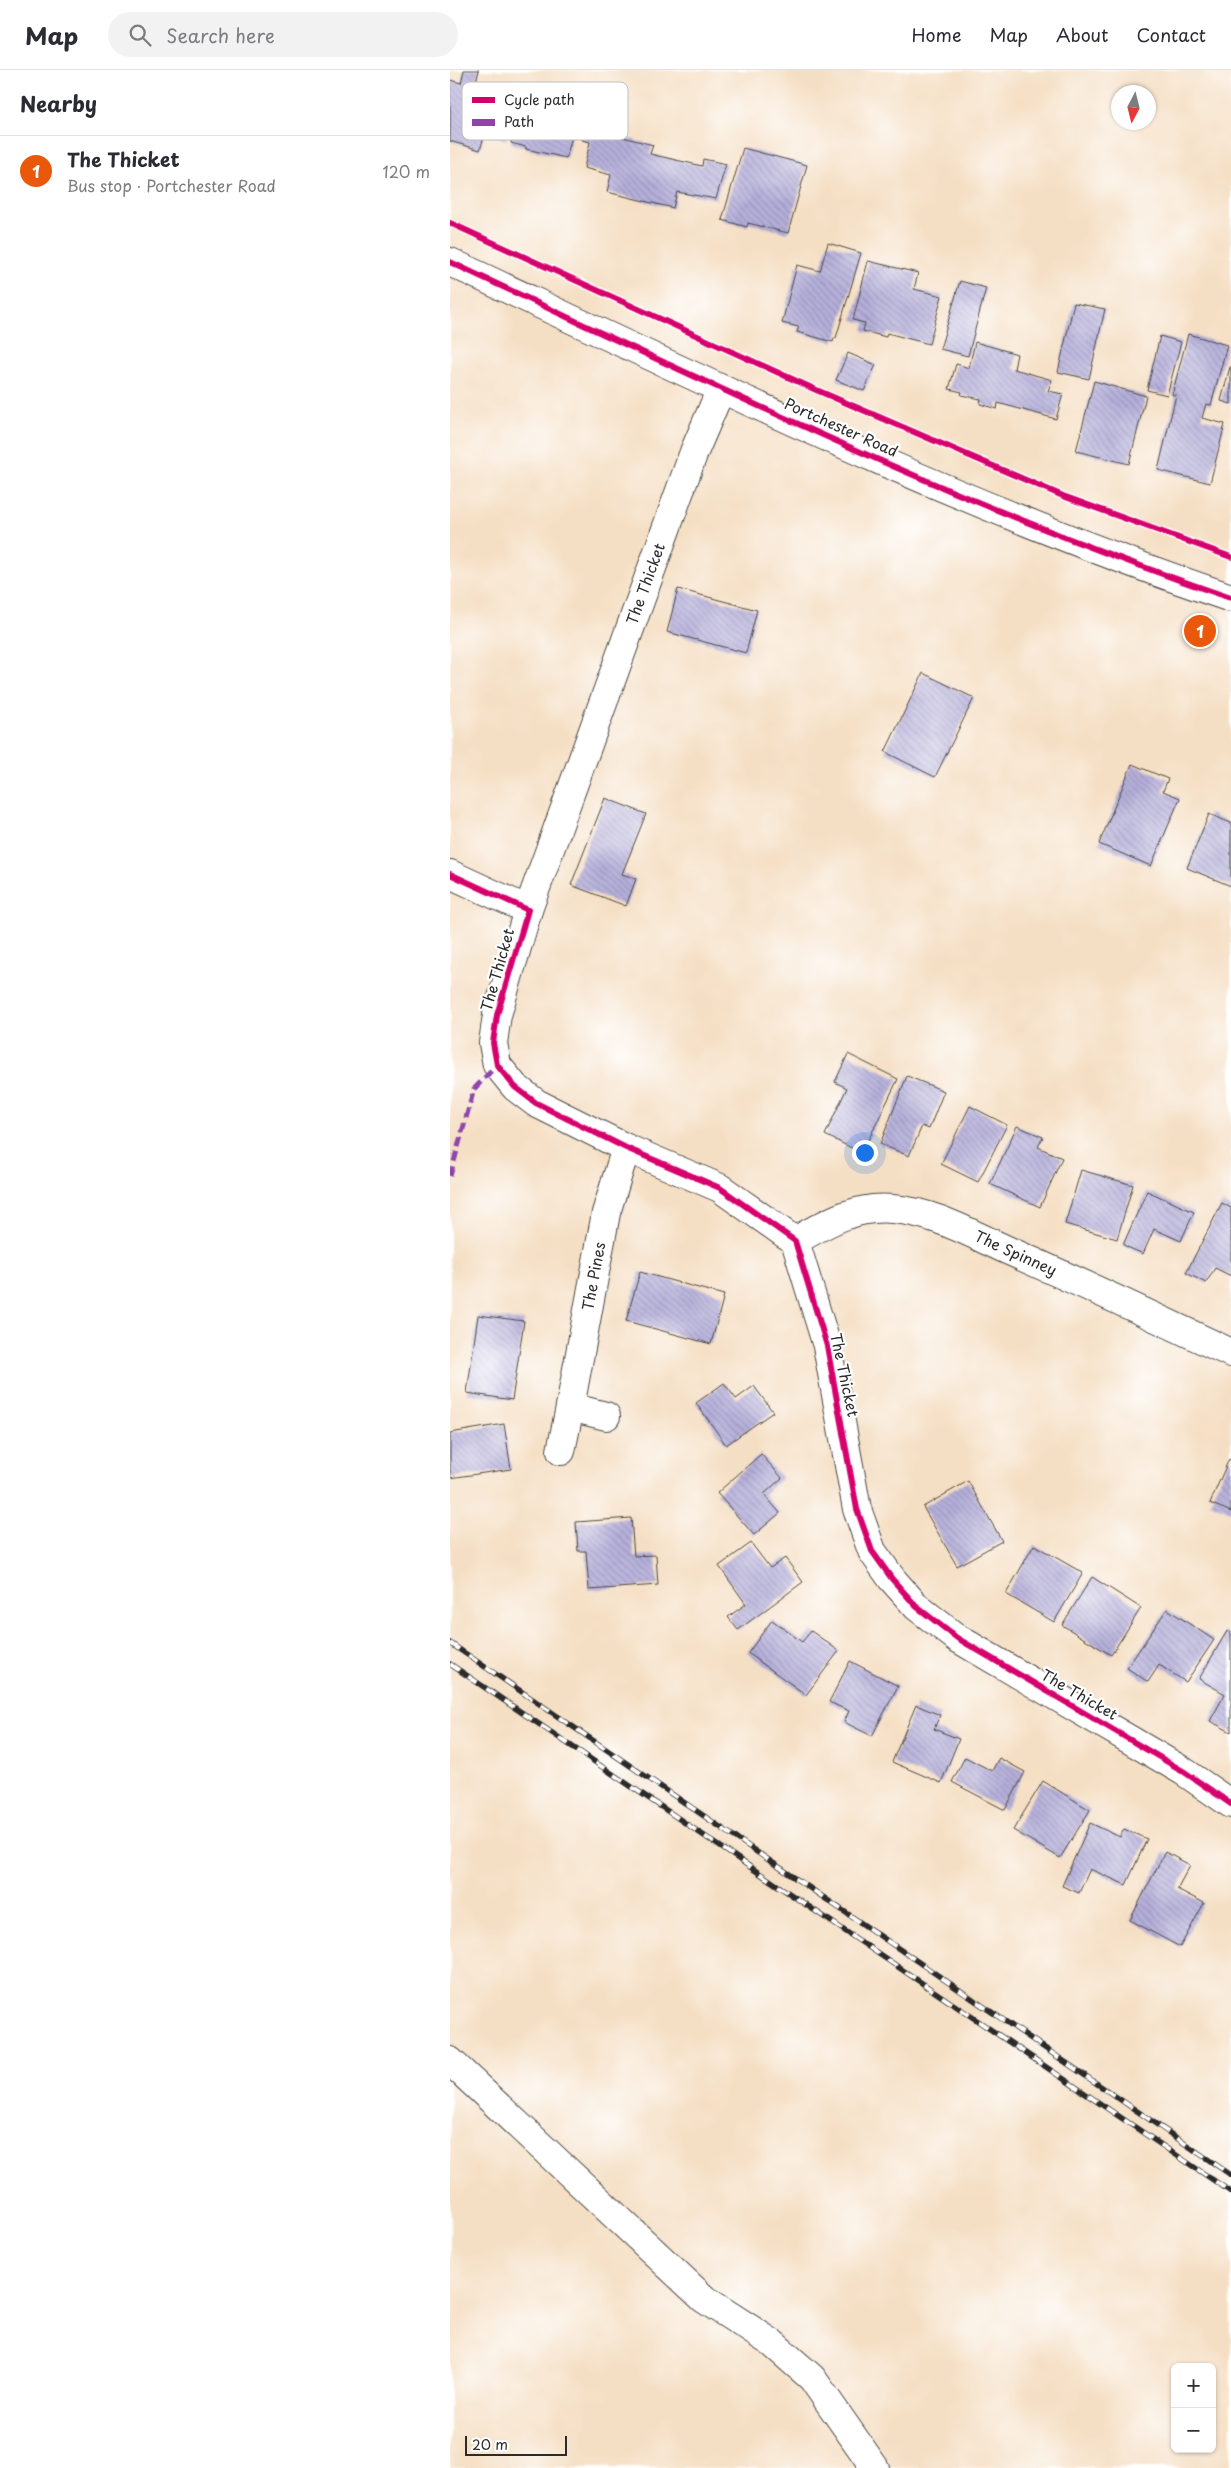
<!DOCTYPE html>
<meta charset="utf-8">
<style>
:root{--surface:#fff;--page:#f2f2f3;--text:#2b2b33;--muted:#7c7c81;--line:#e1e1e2;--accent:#ea580c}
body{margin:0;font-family:"Playpen Sans",sans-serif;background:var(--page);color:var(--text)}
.controls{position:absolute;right:15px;bottom:15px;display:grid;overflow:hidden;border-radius:8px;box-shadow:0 1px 4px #0004}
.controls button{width:45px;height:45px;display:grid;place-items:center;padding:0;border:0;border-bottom:1px solid var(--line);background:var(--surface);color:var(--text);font:25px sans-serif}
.compass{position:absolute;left:661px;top:15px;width:45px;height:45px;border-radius:50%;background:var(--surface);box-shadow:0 1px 4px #0004;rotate:187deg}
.scale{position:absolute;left:15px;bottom:12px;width:102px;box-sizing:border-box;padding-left:5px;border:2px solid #2b2b2b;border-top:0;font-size:14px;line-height:18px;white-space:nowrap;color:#2b2b2b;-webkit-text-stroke:4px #fff;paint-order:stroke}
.you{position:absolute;left:414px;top:1082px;width:18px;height:18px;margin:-12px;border:4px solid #fff;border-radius:50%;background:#1a73e8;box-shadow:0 0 0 8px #1a73e833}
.badge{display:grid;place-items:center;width:32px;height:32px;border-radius:50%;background:var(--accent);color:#fff;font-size:16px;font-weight:700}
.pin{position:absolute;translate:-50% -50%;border:2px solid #fff;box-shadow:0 1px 5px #0006}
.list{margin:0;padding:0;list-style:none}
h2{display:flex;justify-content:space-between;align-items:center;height:65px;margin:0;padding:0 20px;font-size:21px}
h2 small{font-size:16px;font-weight:400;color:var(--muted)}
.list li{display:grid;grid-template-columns:32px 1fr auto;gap:15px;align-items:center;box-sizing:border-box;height:70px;padding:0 20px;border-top:1px solid var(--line)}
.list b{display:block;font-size:19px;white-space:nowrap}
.list p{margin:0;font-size:16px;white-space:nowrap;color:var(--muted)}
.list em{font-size:16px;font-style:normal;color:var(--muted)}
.icon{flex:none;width:28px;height:28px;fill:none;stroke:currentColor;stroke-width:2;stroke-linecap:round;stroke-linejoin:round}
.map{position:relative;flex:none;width:781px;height:2398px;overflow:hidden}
header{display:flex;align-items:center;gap:30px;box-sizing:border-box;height:70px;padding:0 25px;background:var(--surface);border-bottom:1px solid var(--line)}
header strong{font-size:24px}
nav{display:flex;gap:28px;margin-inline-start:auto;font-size:18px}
.search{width:350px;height:45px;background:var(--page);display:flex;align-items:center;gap:12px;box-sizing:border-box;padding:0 18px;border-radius:28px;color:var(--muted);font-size:19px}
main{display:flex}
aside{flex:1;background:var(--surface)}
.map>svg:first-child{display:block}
.building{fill:url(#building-back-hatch)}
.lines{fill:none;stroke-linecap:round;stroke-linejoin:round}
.minor-casing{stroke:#494642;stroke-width:30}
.major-casing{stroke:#494642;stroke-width:30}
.minor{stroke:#fff;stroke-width:28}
.major{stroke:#fff;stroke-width:28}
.rail-casing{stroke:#2b2b2b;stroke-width:5.5}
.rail{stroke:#fff;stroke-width:4;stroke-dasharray:11;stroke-linecap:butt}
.quiet{stroke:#8e44ad;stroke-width:5;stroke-dasharray:10 5;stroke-linecap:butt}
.cycleway-casing{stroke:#fff;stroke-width:9}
.cycleway{stroke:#d6006c;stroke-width:6}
.labels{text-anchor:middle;stroke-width:4.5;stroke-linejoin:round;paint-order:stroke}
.street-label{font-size:15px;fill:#2b2b2b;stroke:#fff}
.key{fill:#fff;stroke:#bfbfbf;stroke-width:1}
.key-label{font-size:14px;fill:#2b2b2b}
</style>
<header>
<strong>Map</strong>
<div class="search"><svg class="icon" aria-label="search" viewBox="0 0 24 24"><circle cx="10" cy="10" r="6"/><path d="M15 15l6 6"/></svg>Search here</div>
<nav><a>Home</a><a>Map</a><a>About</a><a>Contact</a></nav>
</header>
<main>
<aside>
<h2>Nearby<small></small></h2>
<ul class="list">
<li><span class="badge">1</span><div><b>The Thicket</b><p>Bus stop · Portchester Road</p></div><em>120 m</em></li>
</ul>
</aside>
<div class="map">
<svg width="781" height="2398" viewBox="0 0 781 2398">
<defs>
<pattern id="building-back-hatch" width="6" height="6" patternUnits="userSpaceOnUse" patternTransform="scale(1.25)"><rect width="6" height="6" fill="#b6b0db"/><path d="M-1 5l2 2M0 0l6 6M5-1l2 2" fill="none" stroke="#948fb2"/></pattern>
</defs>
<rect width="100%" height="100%" fill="#fff"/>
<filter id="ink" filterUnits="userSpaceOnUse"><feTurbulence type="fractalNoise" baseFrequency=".02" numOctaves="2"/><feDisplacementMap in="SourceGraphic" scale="10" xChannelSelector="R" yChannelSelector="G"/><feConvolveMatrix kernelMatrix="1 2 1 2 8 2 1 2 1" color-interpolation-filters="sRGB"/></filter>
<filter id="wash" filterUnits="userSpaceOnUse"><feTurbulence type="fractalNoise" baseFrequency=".0096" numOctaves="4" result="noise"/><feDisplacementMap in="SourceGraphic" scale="20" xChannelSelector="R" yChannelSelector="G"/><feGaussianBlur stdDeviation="1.12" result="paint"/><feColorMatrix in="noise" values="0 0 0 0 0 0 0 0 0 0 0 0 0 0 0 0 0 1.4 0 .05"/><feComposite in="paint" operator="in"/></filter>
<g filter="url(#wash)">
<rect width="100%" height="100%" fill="#f5dfc4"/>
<g id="blocks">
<path class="building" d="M14 0H29L25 16 47 23 30 80 0 71V10L11 13Z
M58 17 128 36 125 44 128 45 116 88 76 79V77L61 73 63 64 58 63 56 70 45 66Z
M141 22 173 31 165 65 203 75 200 84 252 96 253 89 276 94 266 129 227 122 223 138 157 122 161 105 134 98 140 72 132 70Z
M293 78 357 95 338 163 298 153 297 157 272 150Z
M378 173 411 183 386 268H384L383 272 347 262 349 257 332 253 347 195 370 201Z
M418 191 468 203 464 219 492 226 479 274 437 263 436 267 413 261 415 253 403 250Z
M510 211 536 218 518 286 490 279Z
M624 233 655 239 639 309 608 302Z
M738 264 777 275 761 335 756 334 752 348 775 354 760 413 708 400 726 325H722Z
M710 266 731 272 717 325 697 320Z
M525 272 567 284 564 299 602 310 598 321 613 324 606 349 548 333 547 339 530 334 531 329 511 325 512 322 499 319 506 294 519 298Z
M398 283 426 295 414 321 386 310Z
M780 297H781V334L771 331Z
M644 311 696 326 679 394 626 381Z
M228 519 307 540 296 583 217 562Z
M473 603 524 628 485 707 435 682Z
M682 694 718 709 713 721 730 728 701 796 649 774Z
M155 728 196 744 172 804 186 809 176 836 121 815Z
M759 744 781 753V816L737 798Z
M398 984 448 1009 412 1083 375 1065 397 1018 385 1012Z
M457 1006 494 1021 479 1059 472 1056 459 1086 430 1074Z
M520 1036 557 1055 528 1112 491 1094Z
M567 1056 593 1067 588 1077 612 1088 590 1137 540 1114Z
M631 1100 683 1115 667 1169 615 1154Z
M697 1121 744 1142 731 1171 704 1159 693 1184 673 1175Z
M772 1133 781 1138V1206L765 1198 756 1213 736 1203Z
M190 1202 274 1225 261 1274 176 1251Z
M28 1245 74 1251 62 1330 17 1323Z
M274 1313 286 1329 304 1316 323 1342 276 1375 246 1333Z
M54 1354 61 1399 0 1408V1363Z
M311 1384 332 1408 314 1424 330 1443 304 1465 267 1423Z
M779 1389 781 1390V1442L760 1433Z
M518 1411 552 1471 507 1496 473 1437Z
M181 1448 184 1486 206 1485 208 1515 139 1520 136 1481H128L126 1452Z
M301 1473 320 1498 335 1488 353 1512 288 1560 278 1547 296 1534 269 1496Z
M584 1475 633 1503 604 1552 556 1524Z
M642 1507 691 1538 661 1585 612 1555Z
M717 1539 764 1570 736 1612 709 1595 698 1612 677 1598Z
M322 1550 352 1572 361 1561 389 1581 356 1625 298 1583Z
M777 1561 781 1563V1662L760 1651 775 1624 749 1609Z
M400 1591 448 1616 422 1666 394 1652 399 1641 379 1632Z
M466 1635 490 1645 484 1659 509 1669 491 1713 442 1692Z
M515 1687 542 1701 549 1688 575 1702 555 1740 502 1712Z
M593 1711 640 1740 610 1788 563 1760Z
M640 1753 670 1767 674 1759 697 1769 676 1815 640 1799 629 1823 612 1816Z
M715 1782 740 1795 727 1819 754 1833 730 1877 680 1850Z"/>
</g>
</g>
<g filter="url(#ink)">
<use href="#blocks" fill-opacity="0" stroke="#494642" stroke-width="1"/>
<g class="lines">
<defs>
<g id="minor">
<path d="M271 319 244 382 78 840 47 945 43 973 47 995 65 1017 86 1033 176 1078 270 1118 345 1171 377 1276 407 1439 422 1481 442 1509 467 1537 507 1568 733 1701 781 1734"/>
<path d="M0 804 78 840"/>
<path id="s1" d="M345 1171C376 1153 406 1135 443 1139 484 1142 521 1164 557 1180 632 1213 707 1248 781 1283"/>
<path id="s2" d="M156 1346 120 1337 156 1143 176 1078"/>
<path d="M111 1381 120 1337"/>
<path d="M0 1991 254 2229 322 2273 362 2308 425 2398"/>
</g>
<path id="major" d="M0 192C256 312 512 437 781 528"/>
</defs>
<use href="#minor" class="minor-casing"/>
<use href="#major" class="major-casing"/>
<use href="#minor" class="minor"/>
<use href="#major" class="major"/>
<defs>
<path id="rail" d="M0 1573 781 2105
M0 1594 781 2122"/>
</defs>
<use href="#rail" class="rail-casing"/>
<use href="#rail" class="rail"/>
<path class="quiet" d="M0 1106 24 1019 47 995"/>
<defs>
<path id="cycleway" d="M0 153 364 319 613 426 781 487
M0 192C256 312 512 437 781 528
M0 804 78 840 47 945 43 973 47 995 65 1017 86 1033 176 1078 270 1118 345 1171 377 1276 407 1439 422 1481 442 1509 467 1537 507 1568 733 1701 781 1734"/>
</defs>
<use href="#cycleway" class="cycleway-casing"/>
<use href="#cycleway" class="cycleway"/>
</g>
</g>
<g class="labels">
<g class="street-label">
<text transform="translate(391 358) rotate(24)" y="5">Portchester Road</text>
<text transform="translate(196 514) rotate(-70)" y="5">The Thicket</text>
<text transform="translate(48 900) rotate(-74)" y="5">The Thicket</text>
<text dy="5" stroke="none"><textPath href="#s1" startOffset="236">The Spinney</textPath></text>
<text dy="5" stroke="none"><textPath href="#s2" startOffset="170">The Pines</textPath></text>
<text transform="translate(394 1305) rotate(78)" y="5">The Thicket</text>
<text transform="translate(629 1625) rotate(30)" y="5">The Thicket</text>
</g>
</g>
<rect x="12" y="12" width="166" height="58" rx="8" class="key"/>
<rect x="22" y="27" width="23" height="6" fill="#d6006c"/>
<rect x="22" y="49" width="23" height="7" fill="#8e44ad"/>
<g class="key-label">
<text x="54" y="35">Cycle path</text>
<text x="54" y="57">Path</text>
</g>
</svg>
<div class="controls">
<button>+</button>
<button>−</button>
</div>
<svg class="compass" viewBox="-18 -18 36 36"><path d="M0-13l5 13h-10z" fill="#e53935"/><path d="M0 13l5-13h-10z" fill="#7c7c81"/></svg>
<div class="scale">20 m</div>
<div class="you"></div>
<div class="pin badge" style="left:750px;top:561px">1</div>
</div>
</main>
